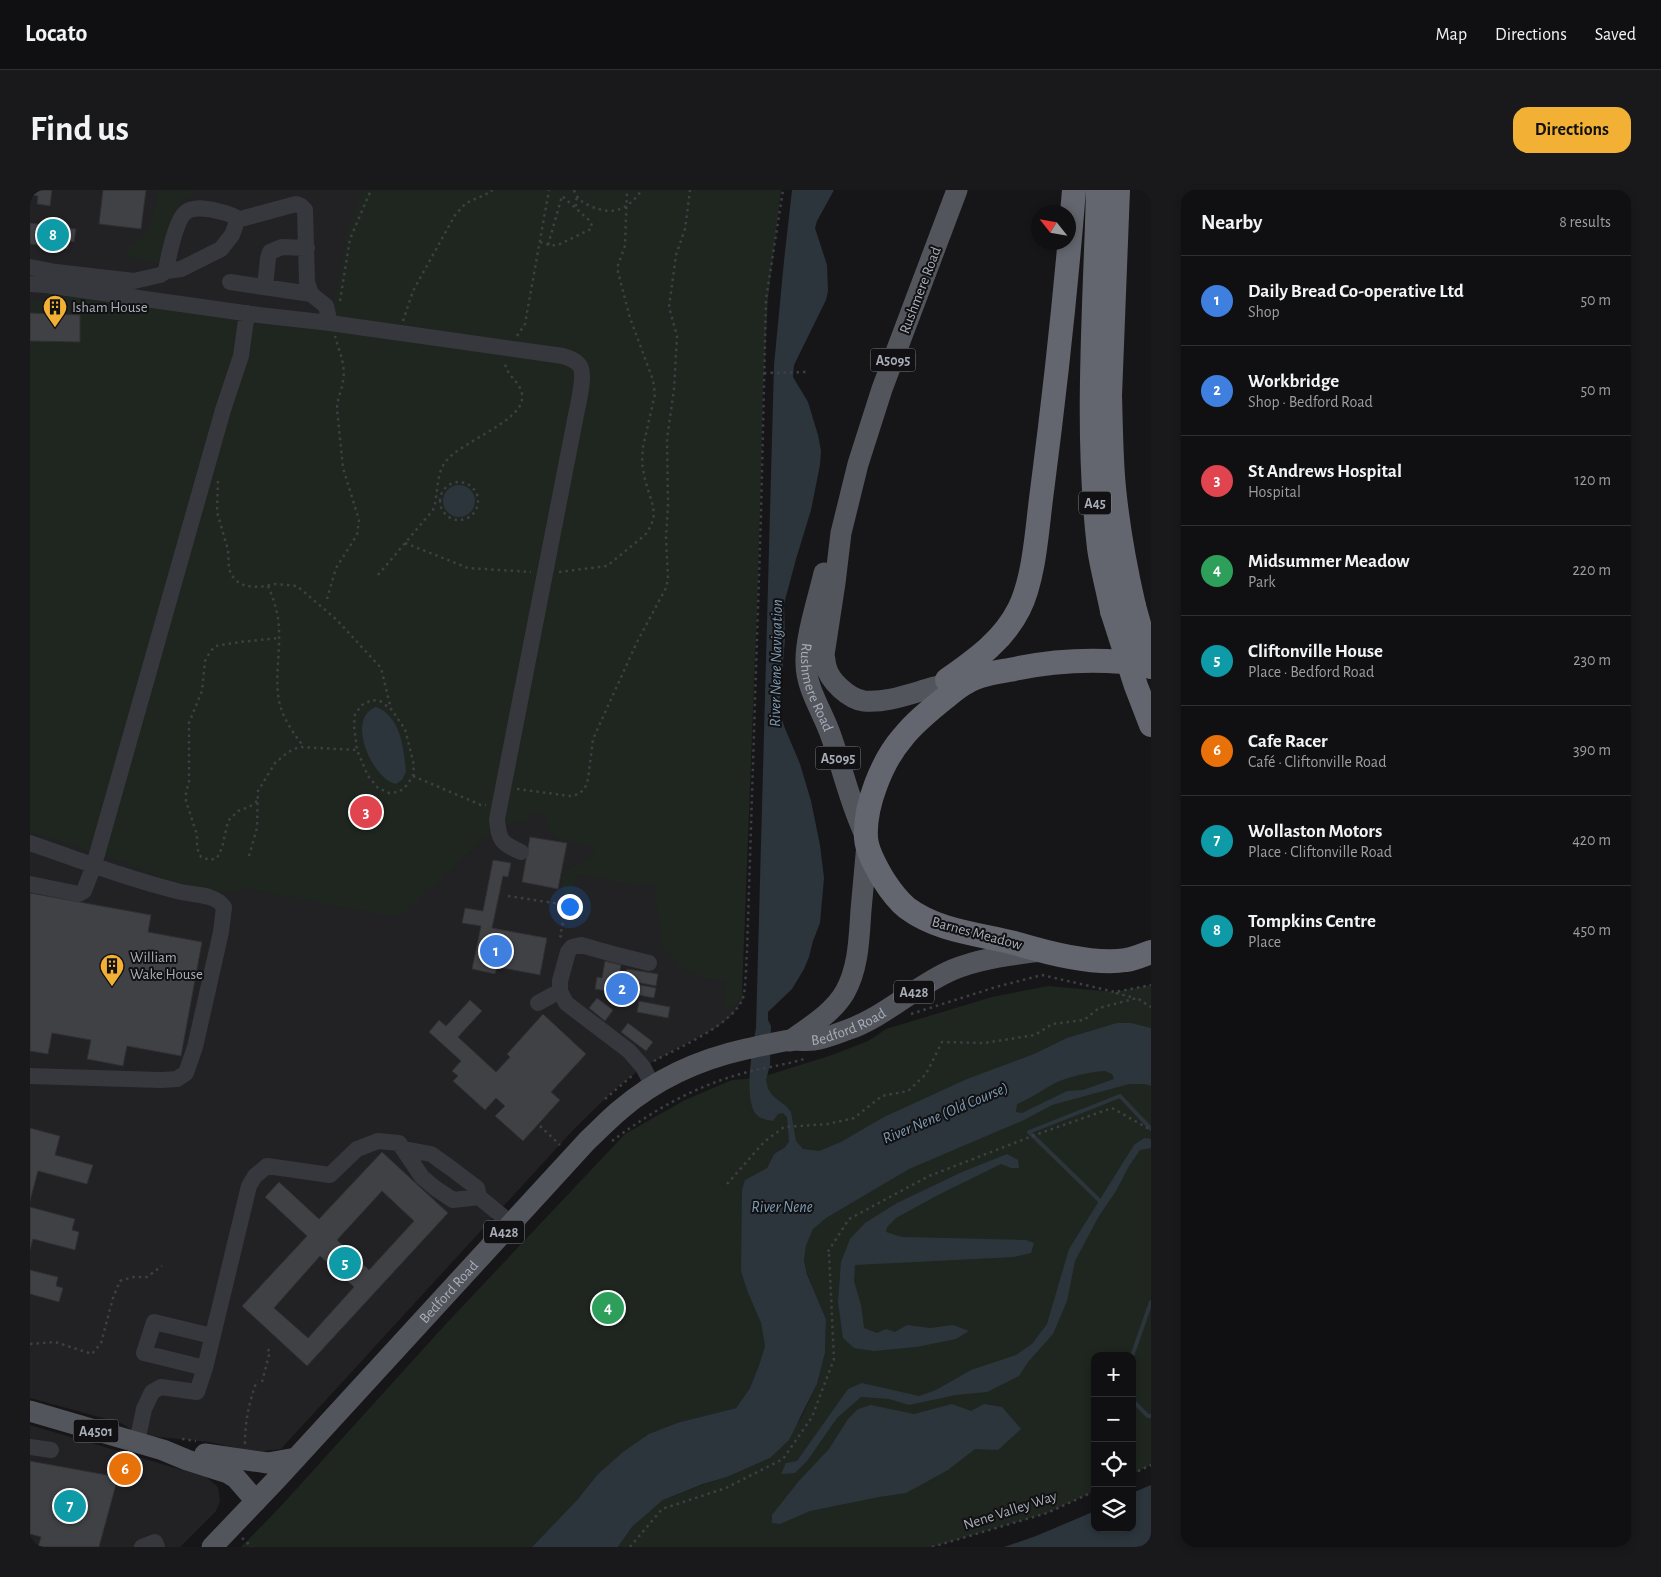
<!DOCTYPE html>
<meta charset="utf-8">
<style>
:root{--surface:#101012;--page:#19191b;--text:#f1f3f6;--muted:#9c9d9f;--line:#303032;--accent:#f2b134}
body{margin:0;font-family:"Alegreya Sans",sans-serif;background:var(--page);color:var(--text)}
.controls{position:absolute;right:15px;bottom:15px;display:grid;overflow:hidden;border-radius:10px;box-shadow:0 2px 8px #0003}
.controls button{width:45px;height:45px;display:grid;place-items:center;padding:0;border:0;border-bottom:1px solid var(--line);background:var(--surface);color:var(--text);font:25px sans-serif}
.compass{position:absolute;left:1001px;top:15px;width:45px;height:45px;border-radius:50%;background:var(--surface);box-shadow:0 2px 8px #0003;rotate:301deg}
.you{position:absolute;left:539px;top:716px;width:18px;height:18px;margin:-12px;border:4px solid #fff;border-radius:50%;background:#1a73e8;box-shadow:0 0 0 8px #1a73e833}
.badge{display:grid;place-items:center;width:32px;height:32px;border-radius:50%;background:var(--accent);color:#fff;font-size:16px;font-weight:700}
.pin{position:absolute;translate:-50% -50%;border:2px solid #fff;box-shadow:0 1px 5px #0006}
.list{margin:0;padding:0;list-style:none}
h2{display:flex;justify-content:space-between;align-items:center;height:65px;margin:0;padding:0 20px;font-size:21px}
h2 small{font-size:16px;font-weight:400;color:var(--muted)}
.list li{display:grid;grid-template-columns:32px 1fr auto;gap:15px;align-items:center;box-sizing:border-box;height:90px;padding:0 20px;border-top:1px solid var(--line)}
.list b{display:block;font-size:19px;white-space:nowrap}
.list p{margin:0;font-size:16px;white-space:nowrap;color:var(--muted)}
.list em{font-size:16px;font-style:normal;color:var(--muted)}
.icon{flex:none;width:28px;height:28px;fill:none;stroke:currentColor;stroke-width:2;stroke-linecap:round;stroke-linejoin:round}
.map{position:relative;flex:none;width:1121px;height:1357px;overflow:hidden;border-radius:15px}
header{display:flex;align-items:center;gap:30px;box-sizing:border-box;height:70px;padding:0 25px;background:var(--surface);border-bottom:1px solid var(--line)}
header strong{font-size:24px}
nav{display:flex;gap:28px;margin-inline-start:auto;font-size:18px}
.intro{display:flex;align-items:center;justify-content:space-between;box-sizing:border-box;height:120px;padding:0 30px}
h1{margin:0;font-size:35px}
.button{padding:12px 22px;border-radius:15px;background:var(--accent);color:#111;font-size:18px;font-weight:700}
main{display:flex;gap:30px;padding:0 30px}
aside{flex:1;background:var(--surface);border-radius:15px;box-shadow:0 2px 8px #0003}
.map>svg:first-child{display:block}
.built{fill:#222225}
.green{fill:#1e261f}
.water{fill:#2c353c;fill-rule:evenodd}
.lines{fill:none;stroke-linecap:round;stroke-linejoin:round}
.stream{stroke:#2c353c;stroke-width:4}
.building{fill:#404145;stroke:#303034;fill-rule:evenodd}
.path{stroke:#3d3f44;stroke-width:2.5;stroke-dasharray:2.5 4;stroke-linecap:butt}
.minor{stroke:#37383d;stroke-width:16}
.major{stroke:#53555c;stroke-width:21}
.highway{stroke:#63666e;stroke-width:24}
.highway-bridge{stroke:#63666e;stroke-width:24}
.labels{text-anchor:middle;stroke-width:4;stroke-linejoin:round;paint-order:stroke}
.shield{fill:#111113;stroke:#7b7e86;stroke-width:1}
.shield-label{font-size:14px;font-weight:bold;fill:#a8adb8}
.street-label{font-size:15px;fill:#a8adb8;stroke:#111113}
.poi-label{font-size:15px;fill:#a8adb8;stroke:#111113;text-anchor:start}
.water-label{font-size:16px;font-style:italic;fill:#7f9bb3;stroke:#111113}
</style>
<header>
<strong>Locato</strong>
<nav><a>Map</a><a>Directions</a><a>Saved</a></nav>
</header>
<div class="intro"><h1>Find us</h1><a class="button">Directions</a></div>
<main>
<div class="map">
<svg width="1121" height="1357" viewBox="0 0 1121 1357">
<rect width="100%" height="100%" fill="#161618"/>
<path class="built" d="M0 0H666L675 682 714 808 703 824 689 836 613 877 584 900 545 938 251 1259 225 1262 179 1252 109 1245 91 1233 0 1208Z
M0 1235 176 1287 188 1297 190 1311 186 1321 150 1357H0Z"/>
<path class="green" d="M128 0H167L148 16 129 71H114L98 66 99 56C124 39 123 28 128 0Z
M333 0H751L738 110 733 200 728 393 712 803 706 814 694 822 695 791 677 789 650 778 633 759 624 695H603L548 684 542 704 538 706 533 704V682L562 667 565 661 561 656 529 650 520 641 515 624 503 623 498 631 471 636 454 648 371 726 354 725 214 698 195 703 138 690 95 673 0 642V110L16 111 19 100 299 138 318 37Z
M1121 795V1275L1102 1284V1166H1065V1301L1017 1323 902 1357H588L602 1337 633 1310 674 1294 697 1287 740 1268 771 1228 787 1194 795 1163 796 1129 777 1083 774 1070 776 1056 783 1039 762 946 755 957 744 964 737 978 729 983 718 1103 731 1133 735 1156 729 1175 720 1198 706 1218 650 1232 567 1285 547 1310 502 1357H211L251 1316 414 1136 595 944 655 910 702 890 729 888 802 865 838 851 856 839 962 807 1018 796 1085 802Z"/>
<path class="water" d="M762 0H804L787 31 785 38 797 75 798 101 796 110 764 175 763 187 778 212 788 245 791 261 790 275 781 320 766 369 754 414 755 449 749 519 754 536 770 574 781 611 790 655 794 688 790 733 783 751 779 767 774 779 762 799 738 822V830L741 836 740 875 736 890 738 899 743 906 756 916 761 922 766 951 773 959 789 961 811 952 854 927 937 889 1004 864 1037 848 1087 833H1101L1121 838V896L1115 894H1099L1022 915 994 930 879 979 796 1028 783 1039 776 1056 774 1070 777 1084 796 1129 795 1163 787 1194 759 1250 740 1268 697 1287 673 1294 633 1310 602 1337 588 1357H502L547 1310 567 1285 593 1262 619 1244 650 1232 706 1218 720 1198 729 1175 735 1156 731 1133 718 1103 711 1081 712 1000 715 990 737 978 744 964 755 957 759 951 757 927 753 923 748 924 743 931C737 930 730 929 726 924 713 908 723 856 726 838L744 175 754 71ZM1075 881 1082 884 1084 889 1053 900 1037 901 992 923 986 922 987 914C1000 909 1012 900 1025 893 1041 886 1059 882 1075 881Z
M413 311a16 16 0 1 1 32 0a16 16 0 1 1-32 0Z
M346 517C371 526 374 560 376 582L372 590 366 594C342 589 315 528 346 517Z
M1114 948 1121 949V958L1110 960 1099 976 1086 1001 1069 1026 1045 1071 1037 1111 1023 1144 998 1172 989 1186 957 1202 926 1205 879 1215 859 1209 831 1207 807 1228 777 1271 765 1283 751 1284 756 1273 767 1271 818 1199 832 1193 889 1206 906 1200 941 1180 986 1165 1002 1154 1017 1134 1039 1059 1104 955Z
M977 964 988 970 989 978H981L971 974 908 1005 866 1028 857 1037 856 1042 872 1047 996 1050 1004 1053 1001 1063 984 1067 825 1075 824 1091 831 1115 834 1138 847 1143 856 1139 865 1142 877 1135 900 1138 923 1135 939 1141 926 1149 886 1157 844 1161 824 1158 813 1148 808 1112 811 1072 820 1049 835 1033 867 1013 932 982Z
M922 1214 941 1221 954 1214 972 1217 991 1239 968 1260 945 1259 918 1280 876 1303 849 1307 780 1321 750 1334 742 1333V1325L768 1292 799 1259 818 1229 828 1219 841 1215 884 1224Z
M1121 1295V1357H974L1006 1346 1065 1321V1338H1102V1303Z"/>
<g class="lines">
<path class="stream" d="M1069 1010 999 942 1090 906 1121 939
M1102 1166 1121 1112
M1102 1210 1118 1226H1121"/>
</g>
<path class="building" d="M0 0H22L20 16 7 14 8 6 0 5Z
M73 0H116L111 39 69 34Z
M0 33 46 39 44 52 39 51 37 59 0 54Z
M0 123 50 125V152L0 151Z
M500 647 537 653 528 699 492 692Z
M463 670 481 673 478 687 473 686 462 738 517 748 510 785 467 777 465 784 442 779 451 736 432 733 435 718 453 721Z
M0 703 121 725 118 742 172 752 151 866 97 856 93 876 57 869 61 850 22 843 18 864 0 861Z
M575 771 591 775 587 803 565 799 567 787 572 788Z
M597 779 628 784 626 796 595 790Z
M595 792 626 798 624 808 593 802Z
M567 808 583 820 575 831 559 818Z
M440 810 452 821 428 847 466 882 480 867 477 864 513 824 556 864 521 902 530 910 493 951 465 926 475 916 466 908 455 920 423 891 428 886 422 881 431 871 399 842 409 830 416 836Z
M609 811 640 817 638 828 607 822Z
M598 833 623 852 616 861 591 842Z
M0 938 30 946 25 965 63 975 57 994 8 981 0 1011Z
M352 962 418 1023 277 1176 212 1116 277 1046 235 1007 249 992 289 1029ZM352 1001 384 1031 339 1080 307 1050ZM290 1066 324 1097 278 1148 244 1118Z
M0 1017 45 1029 42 1040 49 1042 45 1060 3 1049 0 1060Z
M0 1080 28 1087 26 1096 33 1098 29 1112 0 1104Z
M0 1271 88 1287 69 1357H8L11 1347 0 1344Z"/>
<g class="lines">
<path class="path" d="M544 0C547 9 552 12 560 16 584 26 597 20 612 0
M547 8 545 13 548 20
M510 52C516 54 521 56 528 55L561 39 562 36 560 31 532 6 518 55
M310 111 320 49 341 0
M373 131 383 101 425 25 436 13 461 2 462 0
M487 146 495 134 519 0
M734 183 777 182
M188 291 187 322 198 360 199 379 202 386 209 393 216 396 229 397 246 394 267 396 307 430 351 478 361 519 375 539 384 575 383 586 376 596 369 602 359 603 348 598 338 586 327 560 324 536 325 524 332 515 342 510 350 511 361 519
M410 311a19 19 0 1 1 38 0a19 19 0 1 1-38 0Z
M375 353 438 378 501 382
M529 382 577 376 615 345 621 336 624 325 623 316 615 290 612 273 613 257 625 204 623 190 600 128 588 82V75L595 56 597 0
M348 385 403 320C409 304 405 285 416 271 431 252 490 232 492 209 494 193 475 186 475 172
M238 396C244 410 249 425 249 441 250 466 244 491 250 515 254 530 264 544 273 556
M297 409 306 378 327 345 329 330 313 278 307 219C307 209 312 200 313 191 316 175 309 161 305 146
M383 586 451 615H456
M487 599 540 606 549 604 555 598 558 589 563 549 607 452 636 398 638 389 636 347 638 315 637 249 644 199 647 146 639 117 646 65 655 39 660 0
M227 611 219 617 208 621 198 631 192 658 187 668 180 670 171 667 167 658V645L156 611V603L159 591V533L172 501 175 471 180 462 185 456 210 452 249 448
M219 666 227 638 228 601 245 573 258 562 269 557 327 560
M478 706 537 715 530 746 532 747
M1086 803 1105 808
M881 824 966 797 1012 785 1085 802 1121 795
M624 871C648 858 704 834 713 808 716 799 716 772 717 762L731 324 736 109 753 0
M575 909 603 885
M510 936 530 955
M582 951C622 921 665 896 714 883 735 877 757 875 777 868
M697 994 734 952 754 937 798 934 824 928 852 906 878 901 896 884 912 852 954 853 1005 845 1022 834 1054 830 1069 818 1107 808 1121 817
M0 1154 25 1152 62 1164 71 1153 83 1108 90 1091 103 1087H117L132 1076
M232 1192 240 1161 235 1158
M152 1249 166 1251
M215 1254C215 1230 219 1213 227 1190
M1102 1284 1121 1275
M212 1348 222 1357
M600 1357 632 1319 696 1298 753 1269 782 1227 804 1169 799 1064 797 1063 819 1029 899 986 1005 945 1082 918 1121 940
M902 1357 1017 1323 1065 1301"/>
<path class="minor" d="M207 30 266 14 271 16 275 20 277 92 281 104 296 116 300 133
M0 77 26 82 104 91 130 85 136 81 151 79 191 59 202 45 205 37 207 30 205 27C199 23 191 22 183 20 175 19 164 16 156 22 146 29 138 68 136 81
M200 92 281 104
M0 94 16 95 229 125 300 133 533 166C539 168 546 170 550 176 556 186 547 218 545 230L467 629C469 651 471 653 491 662
M235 97 238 68 240 62 252 57 277 58
M0 653C49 670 101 690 151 702 165 705 185 704 194 717L191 742 165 857 156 883 147 889 131 890 0 886
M0 694 49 704 54 701 64 675 193 220 211 166 217 123
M619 773 583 764 551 755 542 757 538 762 530 791V801L536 813 599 861 613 877 623 896
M508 813 530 801
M374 959 401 964 422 979 447 998 449 1007
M175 1178 219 996 225 986 237 976 300 985 327 959 348 951 369 953 392 987 405 998 423 1010 449 1007 482 1034
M107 1252 114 1219 122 1202 131 1197 167 1202 175 1178 114 1163 124 1132 182 1146
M0 1257 21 1260
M112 1357 125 1352 127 1357"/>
<g class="major">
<path d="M927 0 852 199 828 274 811 343 805 393 794 465C795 468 795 473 796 476 799 491 819 509 834 511 858 513 882 503 905 497 915 494 925 493 936 491"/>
<path id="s1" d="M794 383C788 409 775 448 776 473 776 499 793 522 801 546 813 580 820 614 836 647"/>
<path d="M760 851C779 837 803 823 815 802 829 777 829 747 831 720 833 698 835 676 837 654"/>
<path d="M0 1221 133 1260 157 1270 198 1283 206 1288 226 1311"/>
<path d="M175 1264 238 1273 266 1268"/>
<path id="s2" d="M182 1357 246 1290 557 951C568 941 579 929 590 920 626 889 671 869 716 859 731 856 746 852 761 850 768 850 776 851 784 850 794 849 806 844 817 840 855 827 885 796 922 780 951 768 981 765 1011 761"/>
</g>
<path class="highway" d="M1068 0C1065 119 1055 239 1069 358 1072 379 1078 400 1082 421
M1088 0 1080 206C1081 236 1081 268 1084 298 1088 338 1095 377 1104 416
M1118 475C1072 468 1025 470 979 480 966 482 951 484 939 491 930 495 922 502 915 508 900 520 885 532 873 547 852 571 834 616 836 648 837 662 846 677 853 689 860 700 867 710 877 718 909 742 951 744 988 754 1018 763 1065 775 1096 770 1104 769 1113 765 1121 762
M917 490C945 470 973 451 989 419 1005 387 1007 337 1012 301 1025 201 1036 100 1044 0"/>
<path class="highway-bridge" d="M1104 416 1121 477
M1082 421 1106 496 1121 535"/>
</g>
<defs>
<symbol id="building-pin" viewBox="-11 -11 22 30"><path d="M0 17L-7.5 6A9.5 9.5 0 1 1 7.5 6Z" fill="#f2b134" stroke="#111113"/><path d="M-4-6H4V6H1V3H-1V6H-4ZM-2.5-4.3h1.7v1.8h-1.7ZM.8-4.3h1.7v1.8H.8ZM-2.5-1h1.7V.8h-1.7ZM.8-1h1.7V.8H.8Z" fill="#111"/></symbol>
</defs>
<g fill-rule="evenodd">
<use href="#building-pin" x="11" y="103" width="28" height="38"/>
<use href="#building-pin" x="68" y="762" width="28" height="38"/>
</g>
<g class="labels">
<g class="shield">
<rect x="840.5" y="158.5" width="45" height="23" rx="4"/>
<rect x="1049" y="301.5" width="32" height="23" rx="4"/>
<rect x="785.5" y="556.5" width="45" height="23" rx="4"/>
<rect x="864" y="790.5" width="40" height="23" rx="4"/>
<rect x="454" y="1030.5" width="40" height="23" rx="4"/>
<rect x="43.5" y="1229.5" width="45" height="23" rx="4"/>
</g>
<g class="shield-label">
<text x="863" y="175">A5095</text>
<text x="1065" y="318">A45</text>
<text x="808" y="573">A5095</text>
<text x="884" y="807">A428</text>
<text x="474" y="1047">A428</text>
<text x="66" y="1246">A4501</text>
</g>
<g class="street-label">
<text transform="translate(890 100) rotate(-69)" y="5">Rushmere Road</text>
<text dy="5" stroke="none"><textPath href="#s1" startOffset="118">Rushmere Road</textPath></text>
<text transform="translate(947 743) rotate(15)" y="5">Barnes Meadow</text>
<text dy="5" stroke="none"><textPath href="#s2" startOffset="845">Bedford Road</textPath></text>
<text dy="5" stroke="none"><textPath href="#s2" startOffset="348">Bedford Road</textPath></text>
<text transform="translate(980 1320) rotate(-18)" y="5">Nene Valley Way</text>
</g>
<g class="poi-label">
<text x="42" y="122">Isham House</text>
<text x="100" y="772">William<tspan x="100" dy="17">Wake House</tspan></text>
</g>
<g class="water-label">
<text transform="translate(745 473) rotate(-89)" y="6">River Nene Navigation</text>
<text transform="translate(915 922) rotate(-23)" y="6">River Nene (Old Course)</text>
<text x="752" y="1022">River Nene</text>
</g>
</g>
</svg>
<div class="controls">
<button>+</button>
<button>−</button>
<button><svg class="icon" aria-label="locate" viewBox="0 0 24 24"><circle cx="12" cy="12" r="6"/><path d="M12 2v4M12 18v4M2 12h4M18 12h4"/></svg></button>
<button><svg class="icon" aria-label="layers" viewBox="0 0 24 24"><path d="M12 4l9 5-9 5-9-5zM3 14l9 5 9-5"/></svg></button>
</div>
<svg class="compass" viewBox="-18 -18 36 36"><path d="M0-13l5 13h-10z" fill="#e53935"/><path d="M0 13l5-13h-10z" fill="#9c9d9f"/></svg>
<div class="you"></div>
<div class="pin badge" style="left:466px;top:761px;background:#3f7fe0">1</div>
<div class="pin badge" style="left:592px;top:799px;background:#3f7fe0">2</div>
<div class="pin badge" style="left:336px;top:622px;background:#e0444e">3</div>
<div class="pin badge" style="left:578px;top:1118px;background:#2e9e5b">4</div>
<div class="pin badge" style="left:315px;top:1073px;background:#0f9aa8">5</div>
<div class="pin badge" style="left:95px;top:1279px;background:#e8710a">6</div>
<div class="pin badge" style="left:40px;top:1316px;background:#0f9aa8">7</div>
<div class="pin badge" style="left:23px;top:45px;background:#0f9aa8">8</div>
</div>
<aside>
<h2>Nearby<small>8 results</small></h2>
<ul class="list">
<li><span class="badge" style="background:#3f7fe0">1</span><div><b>Daily Bread Co-operative Ltd</b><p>Shop</p></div><em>50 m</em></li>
<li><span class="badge" style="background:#3f7fe0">2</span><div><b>Workbridge</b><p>Shop · Bedford Road</p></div><em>50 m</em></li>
<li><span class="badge" style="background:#e0444e">3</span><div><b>St Andrews Hospital</b><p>Hospital</p></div><em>120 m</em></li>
<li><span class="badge" style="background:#2e9e5b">4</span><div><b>Midsummer Meadow</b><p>Park</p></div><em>220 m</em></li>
<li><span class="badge" style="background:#0f9aa8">5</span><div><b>Cliftonville House</b><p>Place · Bedford Road</p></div><em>230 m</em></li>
<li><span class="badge" style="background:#e8710a">6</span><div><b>Cafe Racer</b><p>Café · Cliftonville Road</p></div><em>390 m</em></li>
<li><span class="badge" style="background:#0f9aa8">7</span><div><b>Wollaston Motors</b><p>Place · Cliftonville Road</p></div><em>420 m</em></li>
<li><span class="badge" style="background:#0f9aa8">8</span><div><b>Tompkins Centre</b><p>Place</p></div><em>450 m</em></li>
</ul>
</aside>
</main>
